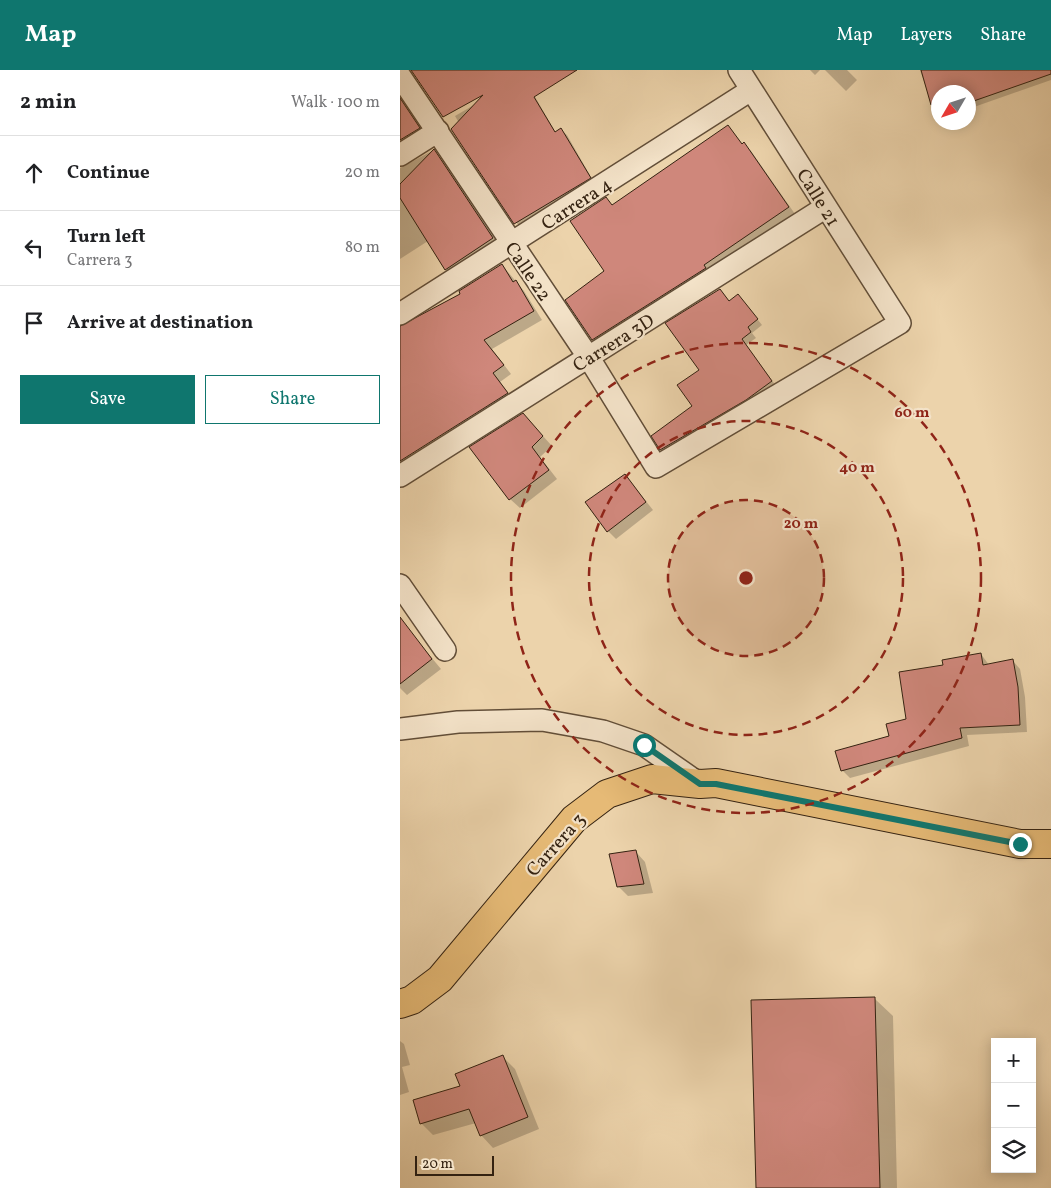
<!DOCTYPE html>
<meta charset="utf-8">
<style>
:root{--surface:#fff;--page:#f6f6f6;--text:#202124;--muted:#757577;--line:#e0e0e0;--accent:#0f766e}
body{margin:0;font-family:Vollkorn,serif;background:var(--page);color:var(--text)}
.controls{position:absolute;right:15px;bottom:15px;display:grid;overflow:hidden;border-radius:0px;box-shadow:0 2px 12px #0003}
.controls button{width:45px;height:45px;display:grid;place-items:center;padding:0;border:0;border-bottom:1px solid var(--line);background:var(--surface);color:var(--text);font:25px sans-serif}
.compass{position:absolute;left:531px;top:15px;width:45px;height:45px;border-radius:50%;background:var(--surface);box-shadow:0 2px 12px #0003;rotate:231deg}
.scale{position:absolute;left:15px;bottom:12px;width:79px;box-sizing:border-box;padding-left:5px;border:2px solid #342211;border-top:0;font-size:14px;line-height:18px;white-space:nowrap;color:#342211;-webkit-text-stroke:4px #f3e2c8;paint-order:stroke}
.stop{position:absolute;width:15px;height:15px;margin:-11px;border:4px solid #0f766e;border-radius:50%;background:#fff}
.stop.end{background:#0f766e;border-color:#fff;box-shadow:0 1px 5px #0008}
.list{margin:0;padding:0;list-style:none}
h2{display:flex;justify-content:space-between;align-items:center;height:65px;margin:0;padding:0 20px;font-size:21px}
h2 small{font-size:16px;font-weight:400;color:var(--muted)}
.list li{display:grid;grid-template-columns:32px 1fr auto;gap:15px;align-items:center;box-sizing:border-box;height:75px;padding:0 20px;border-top:1px solid var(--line)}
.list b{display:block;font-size:19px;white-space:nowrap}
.list p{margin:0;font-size:16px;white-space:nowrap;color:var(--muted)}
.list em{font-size:16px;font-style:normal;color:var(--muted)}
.actions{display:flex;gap:10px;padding:15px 20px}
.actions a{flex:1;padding:11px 0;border:1px solid var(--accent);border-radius:0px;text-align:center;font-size:18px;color:var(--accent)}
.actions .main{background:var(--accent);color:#fff}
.icon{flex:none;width:28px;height:28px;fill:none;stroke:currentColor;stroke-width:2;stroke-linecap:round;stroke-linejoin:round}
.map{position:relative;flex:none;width:651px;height:1118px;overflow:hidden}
header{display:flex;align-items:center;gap:30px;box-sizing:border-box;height:70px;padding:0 25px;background:var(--accent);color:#fff}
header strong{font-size:24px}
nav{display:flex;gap:28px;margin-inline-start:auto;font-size:18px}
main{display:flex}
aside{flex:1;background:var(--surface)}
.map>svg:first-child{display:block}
.shadow{fill:#0003}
.building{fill:#cf877b;stroke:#342211}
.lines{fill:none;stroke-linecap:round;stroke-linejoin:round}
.minor-casing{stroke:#624e38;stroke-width:24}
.primary-casing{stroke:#342211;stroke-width:30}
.minor{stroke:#f3e2c8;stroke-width:21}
.primary{stroke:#e6ba76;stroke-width:28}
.route{stroke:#0f766e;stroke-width:6}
.ring{fill:none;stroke:#8f2418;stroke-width:2.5;stroke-dasharray:9 6}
.labels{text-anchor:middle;stroke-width:4.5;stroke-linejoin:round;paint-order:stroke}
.street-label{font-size:19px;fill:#342211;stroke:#f3e2c8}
.centre{fill:#8f2418;stroke:#f3e2c8;stroke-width:2.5}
.ring-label{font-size:15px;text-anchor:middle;font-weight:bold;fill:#8f2418;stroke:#f3e2c8;stroke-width:4.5;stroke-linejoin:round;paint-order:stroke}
</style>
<header>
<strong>Map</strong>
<nav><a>Map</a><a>Layers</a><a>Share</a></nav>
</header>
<main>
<aside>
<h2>2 min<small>Walk · 100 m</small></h2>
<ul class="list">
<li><svg class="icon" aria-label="ahead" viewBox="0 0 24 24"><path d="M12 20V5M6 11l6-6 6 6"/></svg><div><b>Continue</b></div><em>20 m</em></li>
<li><svg class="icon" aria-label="left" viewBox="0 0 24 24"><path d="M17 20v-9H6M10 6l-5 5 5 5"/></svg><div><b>Turn left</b><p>Carrera 3</p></div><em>80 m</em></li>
<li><svg class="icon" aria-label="arrive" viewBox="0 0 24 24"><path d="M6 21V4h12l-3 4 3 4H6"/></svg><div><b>Arrive at destination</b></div></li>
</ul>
<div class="actions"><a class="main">Save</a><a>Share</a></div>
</aside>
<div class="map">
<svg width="651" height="1118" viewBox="0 0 651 1118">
<rect width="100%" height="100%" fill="#ecd3ab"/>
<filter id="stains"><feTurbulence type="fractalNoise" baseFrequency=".004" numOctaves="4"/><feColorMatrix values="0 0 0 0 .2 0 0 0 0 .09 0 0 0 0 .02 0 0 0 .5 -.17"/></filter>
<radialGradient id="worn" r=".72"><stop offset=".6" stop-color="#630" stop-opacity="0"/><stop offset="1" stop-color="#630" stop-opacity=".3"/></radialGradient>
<path class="shadow" d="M410 0H420L415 5Z
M425 0H447L457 10 446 21Z
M520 0H651V10L574 37 570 32 568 22H538L537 39 532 35Z
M117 10 134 25 156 63 161 60 167 65 195 114 121 159 61 73 68 68 55 46Z
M0 24 27 67 0 86Z
M328 56 343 75 351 81 395 144 200 276 193 269 206 201 213 136Z
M32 81 41 89 101 177 55 208 46 199 28 171 0 189V98Z
M102 195 124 221 142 250 92 279 111 304 100 312 115 332 0 407V256L62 224Z
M320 220 330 232 343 231 362 255 352 263 356 268 346 275 376 316 266 384 261 379 294 336Z
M132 354 152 376 140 387 157 409 120 438 110 429Z
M225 405 253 440 216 469 208 461Z
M11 563 41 599 7 625 0 618V571Z
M581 584 589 595 613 591 620 599 625 627 627 662 567 665 569 676 450 708 442 700 491 667 507 650 545 596Z
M236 782 245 792 253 823 228 826 218 816Z
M475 929 493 946 497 1118H358Z
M0 971 4 974 10 995 2 997 9 1022 0 1025Z
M103 987 115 999 139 1059 93 1078 81 1065 76 1053 33 1065 21 1053 61 1016Z"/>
<path class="building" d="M11 0H177L134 27 155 62 161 58 191 108 114 154 51 59 83 25 43 47Z
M521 0H651V4L568 33V22H538V33L531 35Z
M0 28 20 58 0 70Z
M328 55 342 74 344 72 389 137 304 195 306 198 192 270 165 230 204 201 170 151 206 127 212 135Z
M34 79 93 168 45 200 0 128V114Z
M102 194 113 212 116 210 134 241 84 270 104 295 93 303 108 323 0 391V256L60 224 59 221Z
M320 219 329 231 338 224 358 249 348 257 351 262 342 269 372 311 346 330 260 380 251 366 292 336 277 315 299 300 265 253Z
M123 343 143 366 132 377 149 400 109 430 69 377Z
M225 404 246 432 207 462 185 432Z
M0 547 32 589 0 614Z
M581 583 583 595 613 589 618 617 620 655 560 658 562 668 441 701 435 681 489 666 486 654 506 649 499 602 543 595 542 590Z
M236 780 244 814 217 817 209 784Z
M475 927 480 1118H356L351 930Z
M103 985 128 1047 80 1066 69 1039 20 1054 13 1030 60 1016 55 1004Z"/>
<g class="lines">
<defs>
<path id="minor" d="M0 6 189 288 256 397 500 253 339 0
M0 85 38 61
M0 244 351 20
M0 406 426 137
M0 515 45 580
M0 659 58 652 142 650 203 661 244 675 300 714"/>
<path id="primary" d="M0 934 12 930 40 909 174 749 207 724 252 709 300 714 316 713 620 774H651"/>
</defs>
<use href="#minor" class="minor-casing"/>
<use href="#primary" class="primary-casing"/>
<use href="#minor" class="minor"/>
<use href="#primary" class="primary"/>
</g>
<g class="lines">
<path class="route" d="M244 675 300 714H316L620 774"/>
</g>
<circle cx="346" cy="508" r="78" fill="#8f2418" fill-opacity=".12"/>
<g class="ring">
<circle cx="346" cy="508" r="78"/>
<circle cx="346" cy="508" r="157"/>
<circle cx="346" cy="508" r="235"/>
</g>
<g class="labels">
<g class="street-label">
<text transform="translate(419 127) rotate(58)" y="7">Calle 21</text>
<text transform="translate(176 133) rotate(-33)" y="7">Carrera 4</text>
<text transform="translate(129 201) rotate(56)" y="7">Calle 22</text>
<text transform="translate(213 272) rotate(-32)" y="7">Carrera 3D</text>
<text transform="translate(155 774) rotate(-48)" y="7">Carrera 3</text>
</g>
</g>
<circle cx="346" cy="508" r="8" class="centre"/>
<g class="ring-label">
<text x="512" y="347">60 m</text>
<text x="457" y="402">40 m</text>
<text x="401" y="458">20 m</text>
</g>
<rect width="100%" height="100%" filter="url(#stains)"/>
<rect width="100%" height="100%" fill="url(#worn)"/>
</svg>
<div class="controls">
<button>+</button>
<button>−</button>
<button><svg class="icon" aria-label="layers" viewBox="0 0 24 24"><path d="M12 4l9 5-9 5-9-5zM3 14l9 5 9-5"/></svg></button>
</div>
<svg class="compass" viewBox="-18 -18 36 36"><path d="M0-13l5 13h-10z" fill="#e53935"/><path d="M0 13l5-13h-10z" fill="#757577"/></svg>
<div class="scale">20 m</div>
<div class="stop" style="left:244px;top:675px"></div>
<div class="stop end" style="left:620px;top:774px"></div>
</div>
</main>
